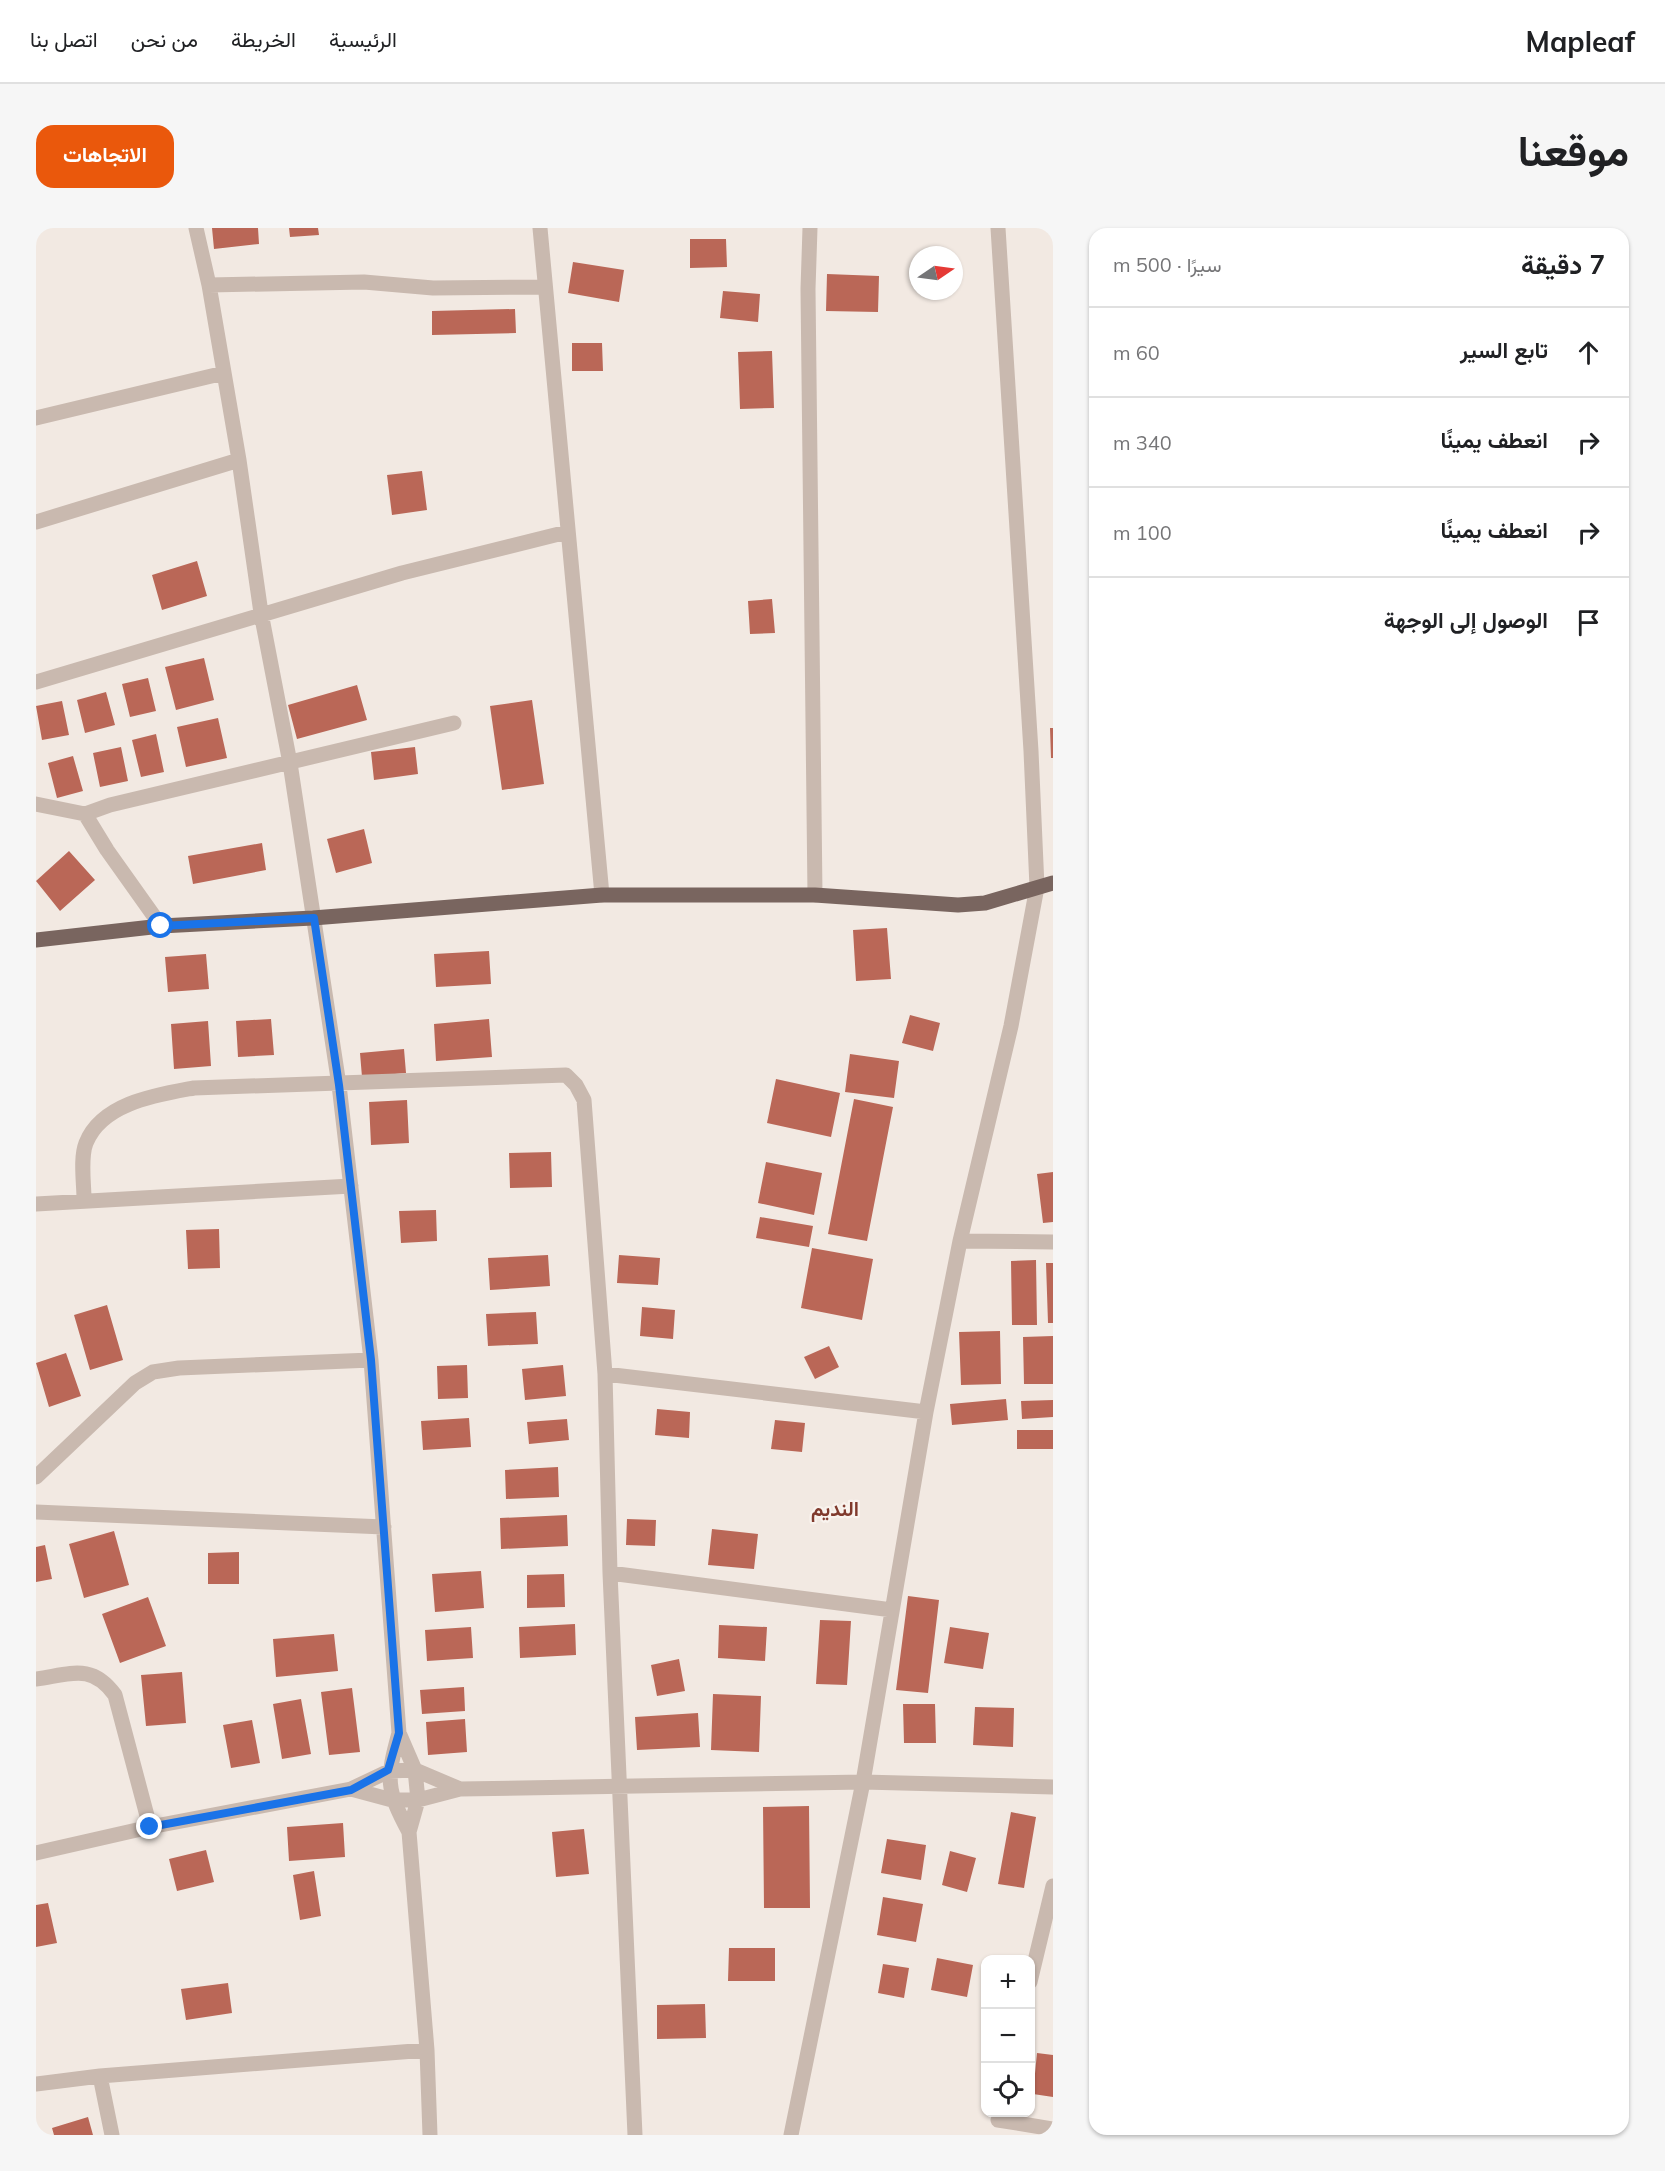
<!DOCTYPE html>
<html lang="ar">
<meta charset="utf-8">
<style>
:root{--surface:#fff;--page:#f6f6f6;--text:#202124;--muted:#757577;--line:#e0e0e0;--accent:#ea580c}
body{margin:0;font-family:Mulish,Vazirmatn,sans-serif;background:var(--page);color:var(--text);direction:rtl}
.controls{position:absolute;right:18px;bottom:18px;display:grid;overflow:hidden;border-radius:12px;box-shadow:0 2px 4px #0004}
.controls button{width:54px;height:54px;display:grid;place-items:center;padding:0;border:0;border-bottom:2px solid var(--line);background:var(--surface);color:var(--text);font:30px sans-serif}
.compass{position:absolute;left:873px;top:18px;width:54px;height:54px;border-radius:50%;background:var(--surface);box-shadow:0 2px 4px #0004;rotate:77deg}
.stop{position:absolute;width:18px;height:18px;margin:-14px;border:4px solid #1a73e8;border-radius:50%;background:#fff}
.stop.end{background:#1a73e8;border-color:#fff;box-shadow:0 2px 6px #0008}
.list{margin:0;padding:0;list-style:none}
h2{display:flex;justify-content:space-between;align-items:center;height:78px;margin:0;padding:0 24px;font-size:26px}
h2 small{font-size:20px;font-weight:400;color:var(--muted)}
.list li{display:grid;grid-template-columns:39px 1fr auto;gap:18px;align-items:center;box-sizing:border-box;height:90px;padding:0 24px;border-top:2px solid var(--line)}
.list b{display:block;font-size:22px;white-space:nowrap}
.list em{font-size:20px;font-style:normal;color:var(--muted)}
.icon{flex:none;width:33px;height:33px;fill:none;stroke:currentColor;stroke-width:2;stroke-linecap:round;stroke-linejoin:round}
.map{position:relative;flex:none;width:1017px;height:1907px;overflow:hidden;direction:ltr;border-radius:18px}
header{display:flex;align-items:center;gap:36px;box-sizing:border-box;height:84px;padding:0 30px;background:var(--surface);border-bottom:2px solid var(--line)}
header strong{font-size:28px}
nav{display:flex;gap:33px;margin-inline-start:auto;font-size:21px}
.intro{display:flex;align-items:center;justify-content:space-between;box-sizing:border-box;height:144px;padding:0 36px}
h1{margin:0;font-size:42px}
.button{padding:15px 27px;border-radius:18px;background:var(--accent);color:#fff;font-size:21px;font-weight:700}
main{display:flex;gap:36px;padding:0 36px}
aside{flex:1;background:var(--surface);border-radius:18px;box-shadow:0 2px 4px #0004}
.map>svg:first-child{display:block}
.building{fill:#ba6757}
.lines{fill:none;stroke-linecap:round;stroke-linejoin:round}
.minor{stroke:#c9b9af;stroke-width:15}
.major{stroke:#79655f;stroke-width:15}
.route{stroke:#1a73e8;stroke-width:8}
.labels{text-anchor:middle;stroke-width:4.5;stroke-linejoin:round;paint-order:stroke}
.neighbourhood-label{font-size:20px;font-weight:bold;fill:#803a2d;stroke:#f9f3ee}
</style>
<header>
<strong>Mapleaf</strong>
<nav><a>الرئيسية</a><a>الخريطة</a><a>من نحن</a><a>اتصل بنا</a></nav>
</header>
<div class="intro"><h1>موقعنا</h1><a class="button">الاتجاهات</a></div>
<main>
<aside>
<h2>7 دقيقة<small>سيرًا · 500 m</small></h2>
<ul class="list">
<li><svg class="icon" aria-label="ahead" viewBox="0 0 24 24"><path d="M12 20V5M6 11l6-6 6 6"/></svg><div><b>تابع السير</b></div><em>60 m</em></li>
<li><svg class="icon" aria-label="right" viewBox="0 0 24 24"><path d="M7 20v-9h11M14 6l5 5-5 5"/></svg><div><b>انعطف يمينًا</b></div><em>340 m</em></li>
<li><svg class="icon" aria-label="right" viewBox="0 0 24 24"><path d="M7 20v-9h11M14 6l5 5-5 5"/></svg><div><b>انعطف يمينًا</b></div><em>100 m</em></li>
<li><svg class="icon" aria-label="arrive" viewBox="0 0 24 24"><path d="M6 21V4h12l-3 4 3 4H6"/></svg><div><b>الوصول إلى الوجهة</b></div></li>
</ul>
</aside>
<div class="map">
<svg width="1017" height="1907" viewBox="0 0 1017 1907">
<rect width="100%" height="100%" fill="#f2e9e2"/>
<path class="building" d="M176 0H222L223 16 178 21Z
M253 0H282L283 7 254 9Z
M654 11H690L691 39 654 40Z
M537 34 588 42 583 74 532 65Z
M791 46 843 48 842 84 790 83Z
M687 63 724 66 722 94 684 90Z
M479 81 480 105 396 107V83Z
M536 115H566L567 143H536Z
M736 123 738 180 704 181 702 124Z
M386 243 391 282 356 287 351 247Z
M161 333 171 368 126 382 116 347Z
M736 371 739 405 714 406 712 373Z
M168 430 178 472 140 482 129 439Z
M112 450 120 483 94 489 86 456Z
M321 457 331 492 261 511 252 477Z
M70 464 79 497 49 505 41 472Z
M496 472 508 556 466 562 454 478Z
M26 473 33 507 6 512 0 478Z
M182 490 191 530 150 539 141 499Z
M1014 500H1017V530H1015Z
M120 506 128 544 105 549 96 512Z
M85 519 92 553 64 559 57 525Z
M379 519 382 546 338 552 335 524Z
M37 528 47 563 21 570 12 535Z
M328 601 336 635 300 645 291 611Z
M226 615 230 642 157 656 152 628Z
M33 623 59 652 24 683 0 653Z
M851 700 855 751 820 753 817 702Z
M453 723 455 756 400 759 398 726Z
M170 726 173 761 132 764 129 729Z
M874 787 904 795 897 823 866 815Z
M235 791 238 827 202 829 200 793Z
M453 791 456 829 400 833 398 796Z
M172 793 175 838 138 841 135 796Z
M368 821 370 845 326 849 324 825Z
M814 826 863 833 858 870 809 864Z
M740 851 804 865 795 909 731 895Z
M818 871 857 879 831 1013 792 1006Z
M371 872 373 915 335 917 333 874Z
M515 924 516 959 474 960 473 925Z
M730 934 786 945 778 987 722 975Z
M1017 944V994L1007 995 1001 946Z
M400 982 401 1013 365 1015 363 983Z
M724 989 777 998 773 1019 720 1010Z
M183 1001 184 1040 152 1041 150 1002Z
M776 1020 837 1031 826 1092 765 1080Z
M512 1027 514 1058 454 1062 452 1030Z
M583 1027 624 1030 622 1057 581 1055Z
M1000 1032 1001 1097H976L975 1033Z
M1010 1035H1017V1095H1012Z
M71 1077 87 1132 54 1142 38 1087Z
M606 1079 639 1082 637 1111 604 1108Z
M500 1084 502 1116 452 1118 450 1086Z
M964 1103 965 1156 925 1157 923 1104Z
M1017 1108V1156H988L987 1109Z
M793 1118 803 1139 779 1151 768 1129Z
M30 1125 45 1168 13 1179 0 1135Z
M431 1137 432 1170 402 1171 401 1138Z
M527 1137 530 1168 489 1172 486 1141Z
M970 1171 972 1192 916 1197 914 1176Z
M1017 1172V1189L986 1191 985 1173Z
M621 1181 654 1184 653 1210 619 1207Z
M433 1190 435 1219 387 1222 385 1193Z
M531 1191 533 1212 493 1216 491 1194Z
M739 1192 769 1195 766 1224 735 1221Z
M981 1202H1017V1221H981Z
M522 1239 523 1269 470 1271 469 1242Z
M531 1287 532 1318 465 1321 464 1290Z
M591 1291 620 1292 619 1318 590 1317Z
M676 1301 722 1306 718 1341 672 1337Z
M78 1303 93 1357 48 1370 33 1316Z
M9 1317 16 1351 0 1354V1319Z
M203 1324V1356H172V1325Z
M445 1343 448 1380 399 1384 396 1346Z
M528 1346 529 1379 491 1380V1347Z
M872 1368 903 1372 892 1465 860 1462Z
M112 1369 130 1418 84 1435 66 1386Z
M784 1392 815 1393 811 1457 780 1456Z
M539 1396 540 1427 484 1430 483 1399Z
M683 1397 731 1399 729 1433 682 1430Z
M435 1399 437 1430 391 1433 389 1402Z
M914 1399 953 1405 947 1441 908 1435Z
M298 1406 302 1443 240 1449 237 1411Z
M643 1431 649 1463 621 1468 615 1437Z
M146 1444 150 1495 110 1498 105 1447Z
M428 1459 429 1483 386 1486 384 1462Z
M316 1460 324 1524 293 1527 285 1464Z
M677 1466 725 1468 723 1524 675 1522Z
M265 1471 275 1526 246 1531 237 1476Z
M867 1476H899L900 1515H868Z
M939 1479 978 1480 977 1519 937 1517Z
M662 1485 664 1519 601 1522 599 1489Z
M429 1491 431 1524 392 1527 390 1494Z
M216 1492 224 1535 195 1540 187 1497Z
M773 1578 774 1680H728L727 1579Z
M975 1584 1000 1589 988 1660 962 1656Z
M307 1595 309 1629 253 1633 251 1599Z
M548 1601 553 1646 520 1649 516 1604Z
M851 1611 890 1617 885 1652 845 1645Z
M170 1622 178 1654 141 1663 133 1631Z
M914 1623 940 1630 931 1664 906 1657Z
M278 1643 285 1688 264 1692 257 1647Z
M847 1669 887 1676 880 1714 841 1707Z
M12 1675 21 1715 0 1719V1677Z
M693 1720H739V1753H692Z
M901 1730 937 1737 931 1769 895 1762Z
M847 1736 873 1740 868 1770 842 1765Z
M192 1755 196 1785 150 1792 145 1761Z
M669 1776 670 1810 621 1811V1777Z
M1001 1825 1017 1827V1869L997 1866Z
M52 1889 57 1907H18L16 1900Z"/>
<g class="lines">
<path class="minor" d="M160 0 173 57 203 232 225 385 254 535 303 857 335 1132 363 1505 379 1542 382 1572 373 1604 391 1822 394 1907
M504 0 566 667
M774 0 772 61 779 667
M173 57 328 54 397 60 509 59
M0 190 188 145
M0 294 203 232
M0 454 366 345 531 304
M0 576 49 586
M125 698 71 622 49 586 74 577 418 495
M48 971C48 955 44 930 50 915 66 875 120 867 158 860L530 847 540 857 548 872 569 1146 574 1345 599 1907
M0 976 315 958
M924 1013 1017 1014
M569 1146 890 1184
M0 1249 99 1155 117 1144 143 1140 335 1132
M0 1284 348 1299
M574 1345 856 1382
M0 1451C35 1446 56 1435 79 1467L114 1599
M363 1505C350 1552 350 1561 373 1604
M315 1561 356 1572H382L424 1561 827 1554 1017 1559
M0 1625 114 1599 315 1561 353 1543 379 1542 424 1561
M994 1754 1017 1658
M64 1848 76 1907
M0 1856 64 1848 391 1822
M962 1892 1017 1901
M755 1907 827 1554 890 1184 924 1013 975 798 1001 659 995 523 962 0"/>
<path class="major" d="M0 712 125 698 277 690 566 667H779L922 677 949 675 1017 655"/>
</g>
<g class="lines">
<path class="route" d="M114 1599 315 1562 352 1542 363 1505 335 1132 303 857 278 690 125 698"/>
</g>
<g class="labels">
<g class="neighbourhood-label">
<text x="799" y="1288">النديم</text>
</g>
</g>
</svg>
<div class="controls">
<button>+</button>
<button>−</button>
<button><svg class="icon" aria-label="locate" viewBox="0 0 24 24"><circle cx="12" cy="12" r="6"/><path d="M12 2v4M12 18v4M2 12h4M18 12h4"/></svg></button>
</div>
<svg class="compass" viewBox="-18 -18 36 36"><path d="M0-13l5 13h-10z" fill="#e53935"/><path d="M0 13l5-13h-10z" fill="#757577"/></svg>
<div class="stop" style="left:125px;top:698px"></div>
<div class="stop end" style="left:114px;top:1599px"></div>
</div>
</main>
